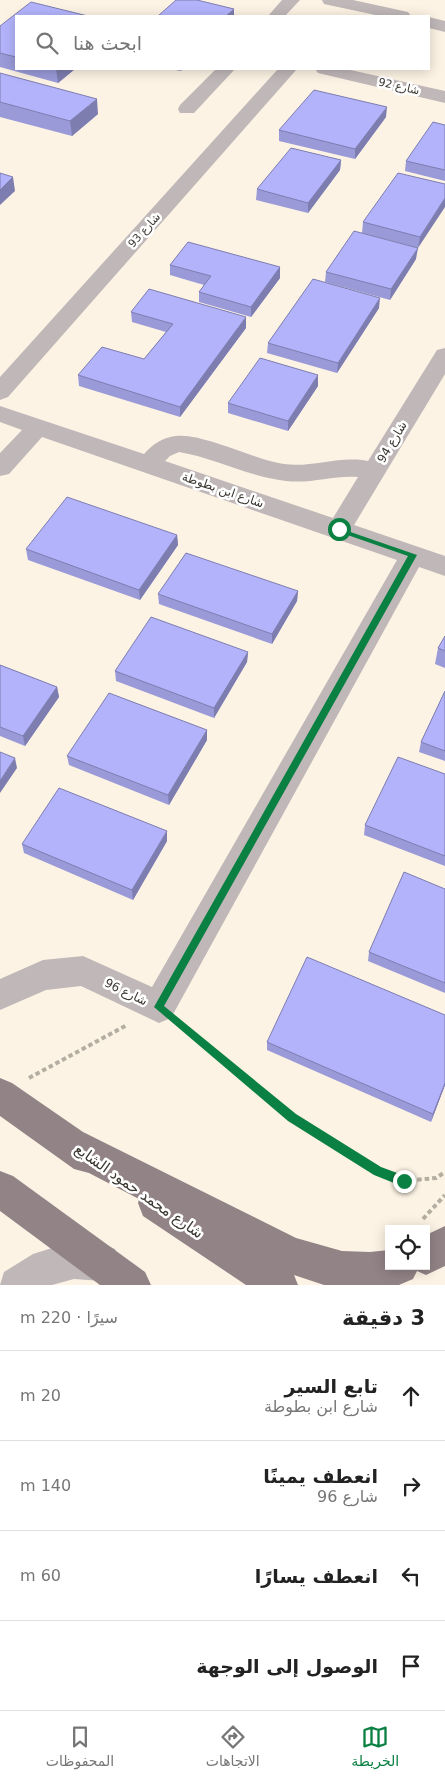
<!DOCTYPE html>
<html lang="ar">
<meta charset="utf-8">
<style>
:root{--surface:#fff;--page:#f6f6f6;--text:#222;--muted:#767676;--line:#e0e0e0;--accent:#0b8043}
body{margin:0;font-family:"DejaVu Sans",Cairo,sans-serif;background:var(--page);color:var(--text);direction:rtl}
.controls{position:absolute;right:15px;bottom:15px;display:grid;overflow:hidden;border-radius:0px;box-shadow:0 2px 12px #0003}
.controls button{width:45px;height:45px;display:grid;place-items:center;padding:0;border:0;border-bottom:1px solid var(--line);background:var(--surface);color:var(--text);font:25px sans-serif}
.stop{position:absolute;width:15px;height:15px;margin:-11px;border:4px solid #0b8043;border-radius:50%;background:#fff}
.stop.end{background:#0b8043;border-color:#fff;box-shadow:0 1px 5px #0008}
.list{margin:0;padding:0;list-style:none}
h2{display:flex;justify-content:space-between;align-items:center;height:65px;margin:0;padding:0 20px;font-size:21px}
h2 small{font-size:16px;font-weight:400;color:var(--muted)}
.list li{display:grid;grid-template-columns:32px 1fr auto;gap:15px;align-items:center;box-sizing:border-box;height:90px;padding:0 20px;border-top:1px solid var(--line)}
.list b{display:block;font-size:19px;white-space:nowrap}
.list p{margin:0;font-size:16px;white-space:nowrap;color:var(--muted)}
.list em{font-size:16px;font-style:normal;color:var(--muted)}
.icon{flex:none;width:28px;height:28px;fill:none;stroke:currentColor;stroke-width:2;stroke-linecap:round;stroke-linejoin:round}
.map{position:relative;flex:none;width:445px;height:1285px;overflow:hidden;direction:ltr}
.search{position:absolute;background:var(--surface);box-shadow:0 2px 12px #0003;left:15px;right:15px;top:15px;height:55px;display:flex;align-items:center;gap:12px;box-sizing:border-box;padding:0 18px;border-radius:0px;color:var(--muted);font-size:19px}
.sheet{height:425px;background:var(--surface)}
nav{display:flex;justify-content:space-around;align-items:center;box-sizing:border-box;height:70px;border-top:1px solid var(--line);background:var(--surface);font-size:14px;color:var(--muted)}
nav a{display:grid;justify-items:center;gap:2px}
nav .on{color:var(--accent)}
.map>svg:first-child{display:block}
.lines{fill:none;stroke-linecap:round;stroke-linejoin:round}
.path{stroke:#b4ada2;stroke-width:4;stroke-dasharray:4.5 3;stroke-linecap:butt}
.minor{fill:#bfb7b8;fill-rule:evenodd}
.major{fill:#928386;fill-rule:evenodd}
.wall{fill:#9a9ad9}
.shaded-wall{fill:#7d7db0}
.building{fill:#b3b3fc;stroke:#7d7db0}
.route{fill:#0b8043}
.labels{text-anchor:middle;stroke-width:5;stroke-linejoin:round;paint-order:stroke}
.far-street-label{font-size:11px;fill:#3b3731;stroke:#fff}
.street-label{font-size:12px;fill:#3b3731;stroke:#fff}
.near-street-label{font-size:15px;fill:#3b3731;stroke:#fff}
</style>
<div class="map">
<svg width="445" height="1285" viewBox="0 0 445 1285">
<rect width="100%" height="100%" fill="#fcf3e4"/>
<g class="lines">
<path class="path" d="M182 1027 292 1117 378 1172 404 1181 436 1178 445 1172
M29 1078 127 1025
M423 1219 445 1195"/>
<path class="minor" d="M282 0H300L285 16H268Z
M322 0H353L408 12 411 16H380L324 4Z
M429 17 445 21V32L429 28Z
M216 69H235L194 113H180L178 109 180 105Z
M278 69H297L8 397 0 400V377Z
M315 69H346L445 91V103L318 73Z
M445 348V374L354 525 445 556V576L419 567 171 1018 159 1023 81 986 46 990 0 1010V979L43 960 83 956 152 987 397 560 42 437 9 474 0 476V453L22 430 0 422V406L144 454C152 445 163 437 176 436 204 433 254 460 284 464 312 468 340 455 368 461L437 350ZM179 452C215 458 249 477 286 481 311 484 334 475 358 477L333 518 165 461 170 456Z
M74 1241 102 1243 115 1249 121 1262 115 1275 102 1281 74 1279 52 1285H0L4 1272 33 1254Z"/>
<path class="major" d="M0 1078 12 1083 83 1132 296 1238 342 1251 370 1252 389 1250V1266H426V1235L445 1226V1266L426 1275 417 1271 413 1279 399 1285H324L294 1275 298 1285H246L143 1216 138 1203 139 1199 89 1173 74 1169 0 1116Z
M0 1171 13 1176 145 1272 151 1285H100L0 1211Z"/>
</g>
<path class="wall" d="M16 16V69H75L58 83 0 67V26Z
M170 69H183L181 71Z
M0 73 98 114 72 136 0 117Z
M386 117 355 159 279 141V130Z
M445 125V181L405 171 406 161Z
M341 160 340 170 308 213 256 200 257 189Z
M445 184 418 248 362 233 363 222Z
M416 259 390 300 325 282 326 272Z
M170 265 280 267V278L251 317 199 302V292L204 285 170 275Z
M379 308 337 373 267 353 268 343Z
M131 312 246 328 180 417 79 386 78 375 144 359 166 332 132 322Z
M318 386 288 431 228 413V403Z
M177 535 178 545 140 600 28 560 26 549Z
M298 591 297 601 272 644 159 604 158 594Z
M445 636V668L435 664 438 648Z
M248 652 247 662 214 718 116 681 115 671Z
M0 665 57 687 59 697 25 746 0 736Z
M445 691V761L419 752 421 742Z
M207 730V740L169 805 69 765 67 756Z
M445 774V866L364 835 365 825Z
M167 841 133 900 24 853 22 844Z
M445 889V993L368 961 369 952Z
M445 1015V1085L431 1122 267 1050V1042Z"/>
<path class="shaded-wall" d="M234 9V16H226Z
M56 69H75L58 83Z
M97 99 98 114 72 136 70 121Z
M387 107 386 117 355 159V149Z
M341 160 340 170 308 213V203Z
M13 177 15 191 0 205V190Z
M445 198V207L418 248 420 237Z
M418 248 416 259 390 300 391 289Z
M280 267V278L251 317V307Z
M380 298 379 308 337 373 338 363Z
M246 317V328L180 417V407Z
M318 375V386L288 431V421Z
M177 535 178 545 140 600 139 590Z
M298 591 297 601 272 644V634Z
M248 652 247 662 214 718V708Z
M57 687 59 697 25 746 23 736Z
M207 730V740L169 805 168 795Z
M15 758 17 768 0 793V781Z
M167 831V841L133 900 132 890Z
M445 1083V1085L431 1122 433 1114Z"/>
<path class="building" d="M176 0H197L234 9 226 16H158Z
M31 2 88 16H16V57L0 53V26Z
M0 73 97 99 70 121 0 102Z
M314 90 387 107 355 149 279 130Z
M433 122 445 125V170L406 161Z
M291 148 341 160 308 203 257 189Z
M0 173 13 177 0 190Z
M398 173 445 184V198L420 237 363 222Z
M354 231 418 248 391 289 326 272Z
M188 242 280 267 251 307 199 292 211 276 170 265Z
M313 279 380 298 338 363 268 343Z
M149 289 246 317 180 407 78 375 102 347 144 359 173 324 131 312Z
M260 358 318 375 288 421 228 403Z
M67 497 177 535 139 590 26 549Z
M186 553 298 591 272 634 158 594Z
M151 617 248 652 214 708 115 671Z
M445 636V651L438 648Z
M0 665 57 687 23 736 0 727Z
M445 691V751L421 742Z
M109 693 207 730 168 795 67 756Z
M0 752 15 758 0 781Z
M398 757 445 774V856L365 825Z
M59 788 167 831 132 890 22 844Z
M404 872 445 889V983L369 952Z
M307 957 445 1015V1083L433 1114 267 1042Z"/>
<path class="route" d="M336 527 417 555 164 1006 296 1114 381 1167 408 1177 410 1181 404 1187 374 1175 288 1121 154 1007 408 556 336 531Z"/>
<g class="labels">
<g class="far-street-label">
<text transform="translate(399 86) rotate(13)" y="4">شارع 92</text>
<text transform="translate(144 230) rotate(-48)" y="4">شارع 93</text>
</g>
<g class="street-label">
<text transform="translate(392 442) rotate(-59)" y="4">شارع 94</text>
<text transform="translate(223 490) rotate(19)" y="4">شارع ابن بطوطة</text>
<text transform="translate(126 992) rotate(26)" y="4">شارع 96</text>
</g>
<g class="near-street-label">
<text transform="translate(139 1191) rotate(35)" y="5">شارع محمد حمود الشايع</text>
</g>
</g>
</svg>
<div class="controls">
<button><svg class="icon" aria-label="locate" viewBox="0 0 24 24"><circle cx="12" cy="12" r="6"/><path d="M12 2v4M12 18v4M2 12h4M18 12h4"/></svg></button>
</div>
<div class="stop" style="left:339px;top:529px"></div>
<div class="stop end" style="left:404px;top:1181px"></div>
<div class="search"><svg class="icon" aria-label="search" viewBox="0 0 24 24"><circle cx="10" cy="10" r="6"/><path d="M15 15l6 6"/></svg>ابحث هنا</div>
</div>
<section class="sheet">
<h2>3 دقيقة<small>سيرًا · 220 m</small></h2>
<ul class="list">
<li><svg class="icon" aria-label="ahead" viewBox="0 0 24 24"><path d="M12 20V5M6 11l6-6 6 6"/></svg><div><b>تابع السير</b><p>شارع ابن بطوطة</p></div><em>20 m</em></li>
<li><svg class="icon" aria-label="right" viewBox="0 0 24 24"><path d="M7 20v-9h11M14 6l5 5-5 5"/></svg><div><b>انعطف يمينًا</b><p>شارع 96</p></div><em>140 m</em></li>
<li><svg class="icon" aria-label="left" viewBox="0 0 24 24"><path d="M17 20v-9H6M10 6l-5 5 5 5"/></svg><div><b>انعطف يسارًا</b></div><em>60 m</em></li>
<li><svg class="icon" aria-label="arrive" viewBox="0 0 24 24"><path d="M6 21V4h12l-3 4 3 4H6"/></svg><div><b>الوصول إلى الوجهة</b></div></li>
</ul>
</section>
<nav>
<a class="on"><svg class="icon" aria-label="map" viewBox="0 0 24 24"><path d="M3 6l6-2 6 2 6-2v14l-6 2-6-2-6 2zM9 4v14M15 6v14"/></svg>الخريطة</a>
<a><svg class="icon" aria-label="directions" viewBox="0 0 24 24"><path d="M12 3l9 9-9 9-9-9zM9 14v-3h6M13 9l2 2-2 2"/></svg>الاتجاهات</a>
<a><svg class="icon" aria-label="saved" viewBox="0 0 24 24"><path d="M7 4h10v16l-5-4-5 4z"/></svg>المحفوظات</a>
</nav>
